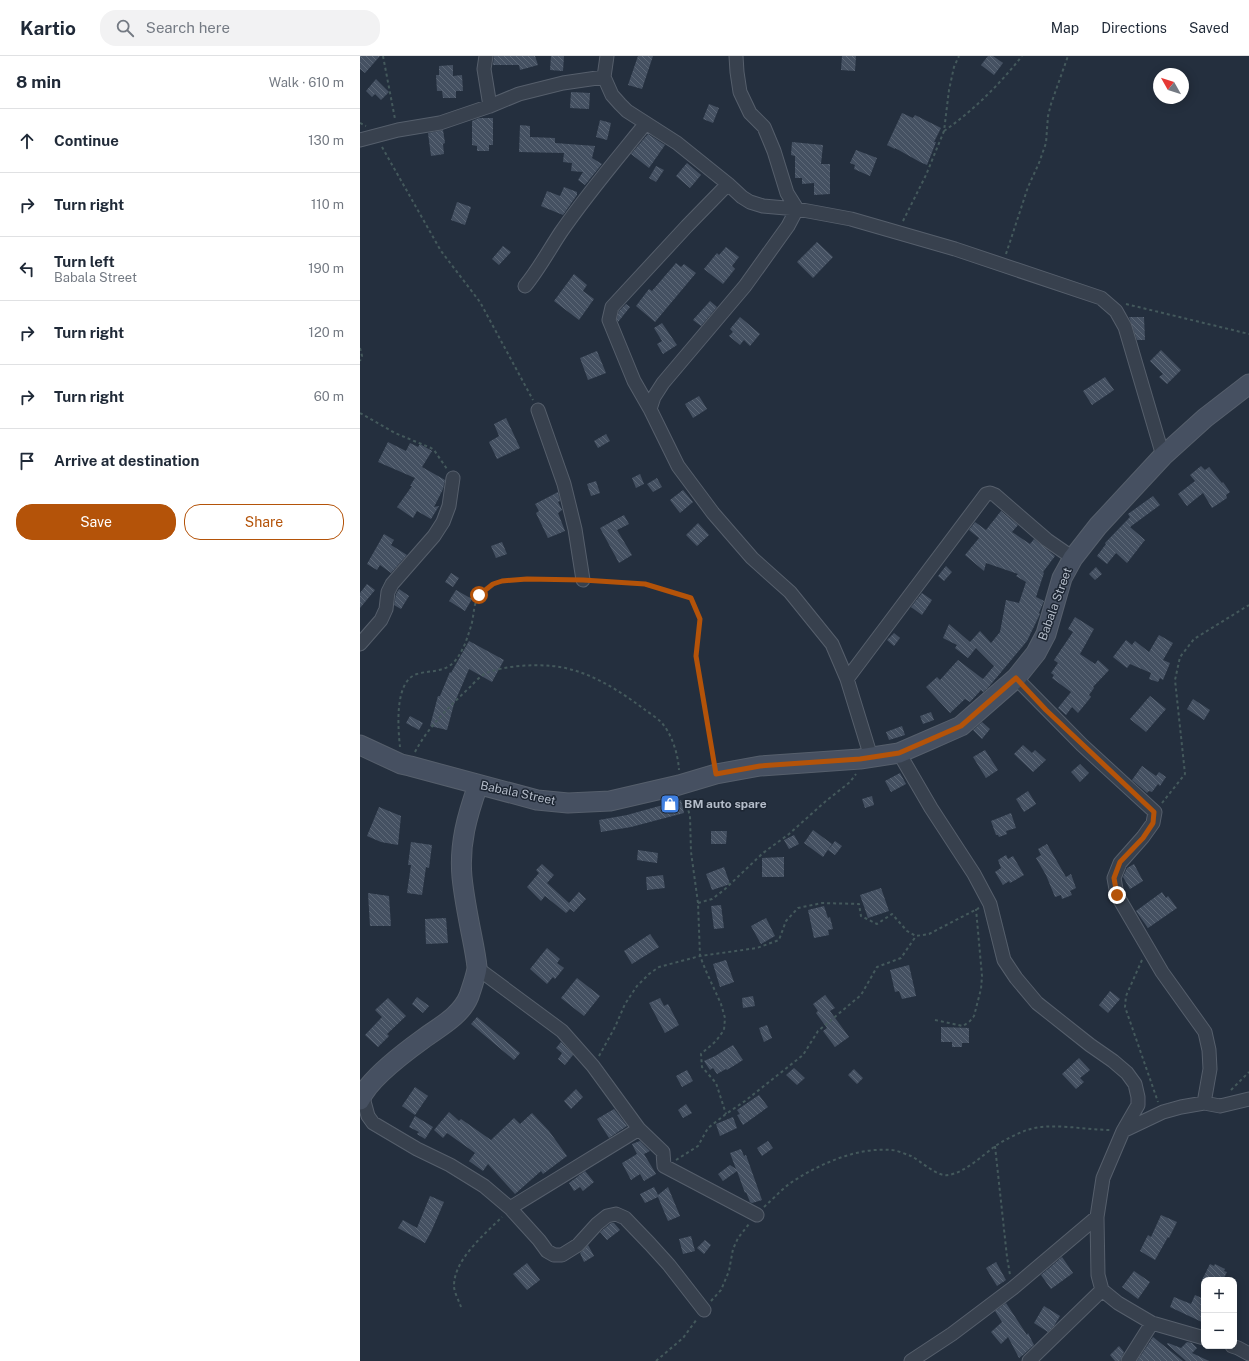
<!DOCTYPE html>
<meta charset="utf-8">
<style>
:root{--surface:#fff;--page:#f2f2f3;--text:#1f2937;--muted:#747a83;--line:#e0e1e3;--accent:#b45309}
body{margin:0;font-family:"Public Sans",sans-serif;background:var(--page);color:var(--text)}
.controls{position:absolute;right:12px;bottom:12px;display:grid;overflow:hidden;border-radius:8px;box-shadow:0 2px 10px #0003}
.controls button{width:36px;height:36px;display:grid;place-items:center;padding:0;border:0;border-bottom:1px solid var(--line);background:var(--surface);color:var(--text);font:20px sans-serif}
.compass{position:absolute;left:793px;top:12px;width:36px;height:36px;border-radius:50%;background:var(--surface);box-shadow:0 2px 10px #0003;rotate:309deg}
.stop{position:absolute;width:12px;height:12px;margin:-9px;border:3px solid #b45309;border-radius:50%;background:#fff}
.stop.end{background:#b45309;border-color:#fff;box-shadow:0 1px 4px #0008}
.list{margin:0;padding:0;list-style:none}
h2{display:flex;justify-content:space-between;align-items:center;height:52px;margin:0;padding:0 16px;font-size:17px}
h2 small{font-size:13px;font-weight:400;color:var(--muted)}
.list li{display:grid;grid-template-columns:26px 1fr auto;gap:12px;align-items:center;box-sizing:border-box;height:64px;padding:0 16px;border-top:1px solid var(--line)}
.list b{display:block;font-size:15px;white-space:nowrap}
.list p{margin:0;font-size:13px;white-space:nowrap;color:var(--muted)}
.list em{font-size:13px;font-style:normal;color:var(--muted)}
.actions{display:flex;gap:8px;padding:12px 16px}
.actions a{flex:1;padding:9px 0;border:1px solid var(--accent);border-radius:16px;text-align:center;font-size:14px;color:var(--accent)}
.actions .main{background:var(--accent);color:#fff}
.icon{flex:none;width:22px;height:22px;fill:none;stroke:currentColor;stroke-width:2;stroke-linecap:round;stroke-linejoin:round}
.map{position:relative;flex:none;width:889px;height:1305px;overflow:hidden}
header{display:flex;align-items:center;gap:24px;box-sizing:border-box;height:56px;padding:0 20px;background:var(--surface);border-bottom:1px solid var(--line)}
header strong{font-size:19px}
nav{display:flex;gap:22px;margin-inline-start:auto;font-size:14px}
.search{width:280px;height:36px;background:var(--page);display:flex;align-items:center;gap:10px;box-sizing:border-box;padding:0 14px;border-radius:16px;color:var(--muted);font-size:15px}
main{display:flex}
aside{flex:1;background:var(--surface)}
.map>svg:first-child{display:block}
.building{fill:url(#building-back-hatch)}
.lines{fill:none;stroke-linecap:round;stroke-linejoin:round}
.street-casing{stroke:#565f6c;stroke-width:15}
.secondary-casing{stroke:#565f6c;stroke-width:21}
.path{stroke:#44595c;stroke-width:2;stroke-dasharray:3 3;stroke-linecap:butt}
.street{stroke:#38414e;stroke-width:13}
.secondary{stroke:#465061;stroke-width:19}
.route{stroke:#b45309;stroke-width:5}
.labels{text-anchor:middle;stroke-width:3;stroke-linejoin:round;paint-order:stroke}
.street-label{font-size:12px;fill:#b4bcc9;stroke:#1d2633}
.poi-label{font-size:12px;font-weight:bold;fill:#b4bcc9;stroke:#1d2633;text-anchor:start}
</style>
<header>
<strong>Kartio</strong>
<div class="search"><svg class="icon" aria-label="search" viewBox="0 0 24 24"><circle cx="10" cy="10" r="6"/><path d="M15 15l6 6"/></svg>Search here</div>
<nav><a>Map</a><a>Directions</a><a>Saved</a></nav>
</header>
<main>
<aside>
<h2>8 min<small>Walk · 610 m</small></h2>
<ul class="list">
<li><svg class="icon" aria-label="ahead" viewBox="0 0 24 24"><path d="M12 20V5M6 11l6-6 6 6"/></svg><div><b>Continue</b></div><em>130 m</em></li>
<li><svg class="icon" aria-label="right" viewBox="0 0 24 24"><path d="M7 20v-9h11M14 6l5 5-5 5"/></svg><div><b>Turn right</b></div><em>110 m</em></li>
<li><svg class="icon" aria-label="left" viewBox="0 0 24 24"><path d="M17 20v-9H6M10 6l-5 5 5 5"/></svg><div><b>Turn left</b><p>Babala Street</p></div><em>190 m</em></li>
<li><svg class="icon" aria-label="right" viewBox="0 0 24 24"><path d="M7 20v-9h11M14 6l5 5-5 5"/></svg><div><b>Turn right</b></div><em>120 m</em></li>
<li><svg class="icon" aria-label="right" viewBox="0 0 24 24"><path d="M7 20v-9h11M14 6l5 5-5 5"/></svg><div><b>Turn right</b></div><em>60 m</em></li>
<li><svg class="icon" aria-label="arrive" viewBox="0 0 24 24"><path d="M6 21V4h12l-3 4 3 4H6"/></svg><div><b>Arrive at destination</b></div></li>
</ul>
<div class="actions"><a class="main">Save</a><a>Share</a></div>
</aside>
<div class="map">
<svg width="889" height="1305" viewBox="0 0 889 1305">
<defs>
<pattern id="building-back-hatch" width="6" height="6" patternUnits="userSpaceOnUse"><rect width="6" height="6" fill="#455162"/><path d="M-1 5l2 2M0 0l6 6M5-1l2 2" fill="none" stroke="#5d6877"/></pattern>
</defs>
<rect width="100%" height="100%" fill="#242f3e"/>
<path class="building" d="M0 0H20L5 17 0 13Z
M134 0H175L178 9 160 14 159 9H133Z
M191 0H204L203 15 190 14Z
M278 0H293L282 33 268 29Z
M482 0H496L495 15 481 14Z
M628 0H633L643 7 634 19 621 9Z
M93 9V20L102 19 103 35H96V42H83L82 35H77L76 19H79V10Z
M16 23 29 36 21 44 15 38 12 41 6 35Z
M211 36 230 37 229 53 210 52Z
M349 48 359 52 353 67 343 63Z
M542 57 553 62 555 59 581 72 574 86H576L567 109 560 106 535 92V93L527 89Z
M119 62H133V89H129V95H117V90L112 89V65Z
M240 64 251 67 247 84 236 81Z
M160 69 170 70V81L195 82V87L235 90 232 102 242 108 225 129 218 124 223 116 211 115 212 107 203 106 204 97 159 96Z
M83 74 85 87 83 88 84 98 71 100 68 77Z
M288 78 305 89 289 112 271 98Z
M432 86 463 89 461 108H470V138L454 139V127L442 128V122H435V100L431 99Z
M496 94 517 102 510 120 494 113 495 109 490 107Z
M327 107 341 119 330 132 316 120Z
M296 110 304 114 296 126 289 122Z
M204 131 217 136V139L203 159 181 150 187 135 200 140Z
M97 146 111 151 105 169 91 164Z
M457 186 473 201 453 222 437 206Z
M143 190 151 196 139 209 132 203Z
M366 191 379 201 372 210 375 213 363 228 344 213 357 197 359 199Z
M316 207 321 211 324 208 336 217 295 266 276 250 289 233 292 235Z
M214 218 227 229 223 235 234 243 219 264 194 245Z
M350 245 357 251 341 270 333 264Z
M266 248 270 251 258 266 257 263 259 255Z
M380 261 400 278 390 290 384 284 380 289 369 280 373 276 370 273Z
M769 261H784L785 284H777Z
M302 267 317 289 303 298 297 288 302 285 294 272Z
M801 294 821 314 807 328 799 321 803 318 790 305Z
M237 295 246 317 228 324 220 302Z
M745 321 754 334 732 349 723 335Z
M339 340 347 353 333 362 325 348Z
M146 362 160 392 137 403 129 386 139 380 134 368Z
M246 378 250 385 238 392 234 385Z
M28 386 46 395 50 387 58 391 60 388 72 395 62 411 85 424 83 433 74 451 79 450 71 463 57 455 53 462 37 451 52 430H50L55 422 18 406Z
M841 410 845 414 849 411 862 427 863 426 870 436 866 439 867 442 852 452 843 437 827 450 818 438 835 425 830 419Z
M280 418 284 428 276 432 272 422Z
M297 422 302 431 293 436 287 428Z
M236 425 240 437 231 440 227 428Z
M323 434 333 446 320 457 310 444Z
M198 436 200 445 198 446 202 454 198 457 205 475 188 482 176 457 179 455 175 448Z
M793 440 800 449 770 471 785 484 767 507 756 497 747 508 737 500 746 488 745 487 770 461 768 458Z
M641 455 658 469 652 476 670 488 674 483 695 500 683 516 684 517 676 541 684 545 679 557 680 558 667 585 627 633 623 636 621 634 610 646 605 643 590 657 566 631 577 621 580 624 598 604 623 623 634 610 616 592 608 602 595 592 597 589 583 582 589 568 610 586 620 575 631 587 640 576 646 544 659 547 666 526 656 520 658 518 626 507 624 515 605 499 619 482 609 474 615 466 626 474Z
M264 459 269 468 257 474 272 499 259 507 240 472Z
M338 467 349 479 337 490 326 479Z
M24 478 34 484 31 489 47 499 31 517 20 509 17 514 7 508Z
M142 486 147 498 136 502 131 490Z
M586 510 592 516 584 525 578 520Z
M736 511 742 518 735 524 729 518Z
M91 517 99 522 93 531 85 526Z
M7 528 15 534 0 552V537Z
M39 533 49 540 41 553 34 549 36 538Z
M96 534 112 543 105 555 89 545Z
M562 537 572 544 562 559 551 551Z
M715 561 734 573 720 598 735 608 738 604 749 614 733 631 734 632 729 639 731 641 718 657 712 651 706 659 698 652 711 636 692 622 694 619 691 617 698 607 694 604 713 576 708 573Z
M534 577 540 582 534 590 527 584Z
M799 579 813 587 803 604 810 607 803 624 800 622 798 626 789 623 791 617 770 608 767 612 753 601 766 584 772 589 775 585 789 596Z
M109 585 144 604 132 626 109 613 94 648 87 674 70 670 78 640H80L90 616 91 617Z
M790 640 806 653 786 676 770 663Z
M833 643 850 654 844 664 827 653Z
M571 656 574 664 563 668 560 660Z
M50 660 63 667 59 674 46 667Z
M622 666 630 673 622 683 613 674Z
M542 670 545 679 529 684 526 676Z
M663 689 672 697 675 694 686 704 673 716 654 698Z
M625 694 638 714 626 722 613 701Z
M720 708 729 717 720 726 711 716Z
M782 710 796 720 799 716 806 721 800 730 798 728 792 736 789 735 787 737 772 724Z
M540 717 546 728 531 736 525 725Z
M668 735 676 748 664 756 656 743Z
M512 740 514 749 505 752 502 743Z
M321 744 324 757 271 771 241 776 239 764 267 759Z
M19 751 41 760 38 789 21 786 7 780Z
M651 757 656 772 646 775 647 778 639 781 638 779H636L631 765Z
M453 774 472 788 463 801 444 787Z
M351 775H367L366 788H351Z
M434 779 439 788 429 793 424 784Z
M475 785 482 790 475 799 468 794Z
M51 786 72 789 69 812 66 811 62 839 47 837 51 809H48Z
M687 788 706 821 711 818 716 832 710 835 712 839 702 843 701 839 695 841 686 819 676 802 681 799 678 793Z
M278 794 298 797 297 807 277 804Z
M646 799 648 803 653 800 664 819 650 827 649 825 643 829 635 816 641 812 638 804Z
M424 801V821H402V802Z
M182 808 194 819 187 827 209 847 219 836 226 843 214 856 210 853 206 857 185 840 181 845 167 831 179 817 176 814Z
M774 808 783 825 770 833 763 821 767 812Z
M364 811 370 828 352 834 346 818Z
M303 819 305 832 287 834 286 821Z
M521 832 529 855 508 862 500 839Z
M802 836 806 842 808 840 817 852 788 872 776 855Z
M8 837 29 840 31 870H10Z
M361 849 364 872 354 873 351 850Z
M464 850 468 862 470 861 473 873 468 874 469 879 454 882 448 854Z
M86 862 88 887 66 888 65 863Z
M406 862 415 880 401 888 391 870Z
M290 878 299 891 272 908 264 895Z
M187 892 200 903 197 907 204 912 195 923 193 921 187 928 170 913Z
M366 904 374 926 360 931 353 908Z
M549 909 556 940 542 943 539 935 535 936 530 914Z
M217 922 240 940 224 960 201 942Z
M750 935 760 943 748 957 739 949Z
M465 939 475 952 470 955 489 981 475 991 463 975 467 972 456 957 458 955 453 948Z
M393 940 395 950 383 952 382 942Z
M57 941 69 950 63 957 52 948Z
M28 942 46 960 27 978 29 980 18 991 5 979 22 961 15 954Z
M300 942 304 950 308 948 319 969 305 977 289 947Z
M117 961 160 997 154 1004 111 968Z
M407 969 412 982 404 986 399 972Z
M581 971 609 972V987H602V991H592V986H581Z
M201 986 213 999 205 1009 198 1003 202 997 196 992Z
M373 989 383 1004 367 1014 366 1013 357 1018 353 1012 350 1014 344 1005 355 1000Z
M719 1002 730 1014 720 1022 724 1026 716 1033 702 1018Z
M434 1012 445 1022 437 1029 426 1019Z
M494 1013 503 1022 497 1028 488 1019Z
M327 1014 333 1025 322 1031 316 1020Z
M55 1031 68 1040 55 1059 42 1050Z
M216 1033 223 1041 211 1053 204 1045Z
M399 1039 408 1051 383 1069 377 1059 380 1058 377 1054Z
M326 1048 332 1057 323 1062 318 1054Z
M254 1053 267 1070 249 1082 237 1063Z
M89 1056 99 1065 101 1063 131 1084 154 1062 160 1068 172 1057 189 1075 207 1100 183 1118 181 1115 155 1138 128 1108 123 1115 109 1105 115 1097 111 1094 87 1077 83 1082 74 1074Z
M55 1060 73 1071 65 1083 57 1078 59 1076 49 1071Z
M373 1061 377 1072 360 1080 356 1068Z
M280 1085 290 1095 284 1098 296 1118 284 1125 280 1118 271 1124 262 1107 277 1098 272 1088Z
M408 1085 413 1092 402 1100 397 1092Z
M381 1093 384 1100 386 1099 402 1144 392 1147 390 1146 386 1136 385 1137 377 1115 363 1125 358 1118 370 1109 376 1113 370 1097Z
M225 1115 234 1126 223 1135 220 1131 214 1135 209 1127Z
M294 1131 298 1139 308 1131 320 1160 308 1165 298 1141 285 1147 280 1138Z
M70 1140 84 1146 71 1176 65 1187 38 1172 43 1164 57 1172Z
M801 1159 817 1166 809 1182 808 1181 795 1204 780 1195 788 1179 791 1181Z
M251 1167H254L260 1174 247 1184 240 1176Z
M331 1180 335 1195 323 1198 319 1183Z
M345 1184 351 1189 344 1198 337 1192Z
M228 1189 234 1200 224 1206 220 1197Z
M702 1201 713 1217 691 1233 681 1219Z
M636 1206 646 1224 637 1230 626 1212Z
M167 1207 180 1224 167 1234 153 1218Z
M850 1208 854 1210 855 1208 865 1213 864 1215 867 1216 863 1224H842Z
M774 1215 790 1226 778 1243 762 1231Z
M835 1239 844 1243V1267L810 1251 814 1241 831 1248Z
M646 1247 667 1279 668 1277 674 1289 663 1299 659 1302 648 1281 641 1288 631 1276 642 1266 635 1255Z
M684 1250 700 1260 694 1270 688 1276 674 1267Z
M793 1281 823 1305H777Z
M827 1286 832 1287 837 1292 832 1297 849 1305H826L807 1288 808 1287 821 1292Z
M759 1290 764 1296 760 1305H755L750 1299Z"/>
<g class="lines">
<defs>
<path id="street" d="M126 0 124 13 130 50
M247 0 244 21 252 39 260 48 267 55 317 87 368 128 382 141 390 146 403 150 437 153 491 163 595 193 741 242 756 255 765 271 803 400
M376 0 377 16 380 36 390 57 404 71 414 95 427 137 437 153 428 170 385 230 303 327 294 341 290 353 318 410 353 457 392 502 430 536 472 588 487 623 511 701
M0 84 38 74 80 67 130 50 159 38 203 27 244 21
M165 230C179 213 189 194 201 176 227 138 257 103 286 67
M290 353 274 325 249 264 252 251 327 170 368 128
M178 354 204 428 215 473 223 524
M0 588 21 564 26 553 28 536 32 528 74 480 83 466 89 450 93 422
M656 622 722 689 795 756 793 767 783 781 760 807 754 822 757 839 802 916 845 976 849 994 850 1013 844 1047
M487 623 626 438 630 437 635 439 687 484 713 502
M539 697 571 752 614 818 630 848 644 904 656 922 677 947 730 989 753 1005 767 1017 775 1028 778 1041V1049L763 1075 743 1122 737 1161 738 1219 742 1234 758 1247 792 1267 844 1282
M117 912 202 975 233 1010 279 1073 303 1096 304 1110 397 1159
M2 1038 8 1060 13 1067 57 1093 90 1109 124 1130 150 1152 179 1184 187 1195 194 1199H202L218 1189 237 1168 247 1160 256 1158 265 1162 290 1188 309 1209 344 1254
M763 1075 803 1056 821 1051 844 1047 860 1050 889 1043
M150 1152 279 1073
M872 1290 878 1292 889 1298
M551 1305 592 1278 653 1232 737 1161
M669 1305 742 1234
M768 1305 792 1267"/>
<path id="secondary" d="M0 689 41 708 50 710 177 744 208 747 250 745 319 729 356 718 400 710 500 703 539 697 569 684 601 670 656 622 676 597 686 578 702 522 713 502 738 470 803 400 845 362 889 328
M0 1044C8 1024 45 996 63 983 79 971 101 960 109 940 111 934 117 917 117 911 116 901 114 891 112 881 108 861 104 841 102 821 99 788 107 760 118 729"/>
</defs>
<use href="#street" class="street-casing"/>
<use href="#secondary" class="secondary-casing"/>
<path class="path" d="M23 0 35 63
M0 67 6 70
M584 75C614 54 639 29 662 0
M22 91 81 195 120 246 173 344
M543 165 566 119 584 75 589 34 594 11 599 0
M646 198 668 131 679 107 686 87 688 60 691 48 708 0
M766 248 889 278
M0 292 2 300 0 305
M0 357 35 377 71 392 74 394 87 413
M235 525 285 528 331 542 340 563 337 600 353 704
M40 691C38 672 34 625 57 618 70 614 83 617 94 606 103 596 107 583 111 570 114 561 113 550 118 541 131 517 187 524 211 524
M55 696C68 671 89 651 110 631 114 627 120 620 126 617 145 610 171 608 192 610 226 613 257 633 284 653 289 657 296 661 301 666 312 678 318 698 319 714
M325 743 330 760 331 796 338 847 340 900 346 915 361 948 365 962 364 974 356 985 341 998 342 1011 356 1027 366 1058
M802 747 825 718 815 624 820 601 834 583 889 549
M338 847 352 843 364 834 403 797 429 778 466 745 490 726 496 718
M782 904 766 940 765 951 798 1046
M575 964 603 970 610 965 614 960 621 933 622 920 616 853
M239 1000 255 971 265 948 277 930 289 918 299 911 340 900 397 892 419 884 426 865 438 852 462 847 499 848 501 860 517 868 532 858 547 875 556 880 569 878 619 852
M871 1034 889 1016
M635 1090 647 1201 650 1219
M316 1104 338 1090 348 1072 366 1058 385 1045 443 999 458 975 501 939 517 911 541 902 556 880
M404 1151C412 1144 420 1135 429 1128 457 1109 496 1091 531 1094 537 1094 545 1098 551 1100 561 1105 577 1121 588 1119 604 1117 622 1100 634 1091 644 1084 656 1078 667 1074 690 1066 726 1074 751 1074
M351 1245 361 1234 369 1215 373 1193 378 1182 389 1168
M101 1251C99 1245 94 1236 94 1230 94 1203 125 1178 142 1161
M296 1305 323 1282 337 1263"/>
<use href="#street" class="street"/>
<use href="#secondary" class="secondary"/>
</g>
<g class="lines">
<path class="route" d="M119 539 133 528 142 525 167 523 223 524 285 528 331 542 340 563 336 600 356 718 400 710 500 703 539 697 601 670 656 622 686 654 794 756 793 767 783 782 760 806 754 822 757 839"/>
</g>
<defs>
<symbol id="shop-square" viewBox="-11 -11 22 22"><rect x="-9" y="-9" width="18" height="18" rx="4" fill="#3f7fe0" stroke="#1d2633"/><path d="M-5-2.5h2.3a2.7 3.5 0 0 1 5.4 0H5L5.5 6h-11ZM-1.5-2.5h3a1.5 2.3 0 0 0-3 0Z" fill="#fff"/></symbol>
</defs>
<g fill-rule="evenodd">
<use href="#shop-square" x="299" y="737" width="22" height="22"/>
</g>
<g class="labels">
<g class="street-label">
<text transform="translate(695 548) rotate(-70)" y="4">Babala Street</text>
<text transform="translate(158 737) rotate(12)" y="4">Babala Street</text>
</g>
<g class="poi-label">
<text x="324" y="752">BM auto spare</text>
</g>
</g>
</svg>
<div class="controls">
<button>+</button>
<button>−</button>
</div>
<svg class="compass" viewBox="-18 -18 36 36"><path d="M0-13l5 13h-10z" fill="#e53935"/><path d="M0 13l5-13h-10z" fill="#747a83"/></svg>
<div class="stop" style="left:119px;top:539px"></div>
<div class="stop end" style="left:757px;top:839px"></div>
</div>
</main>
